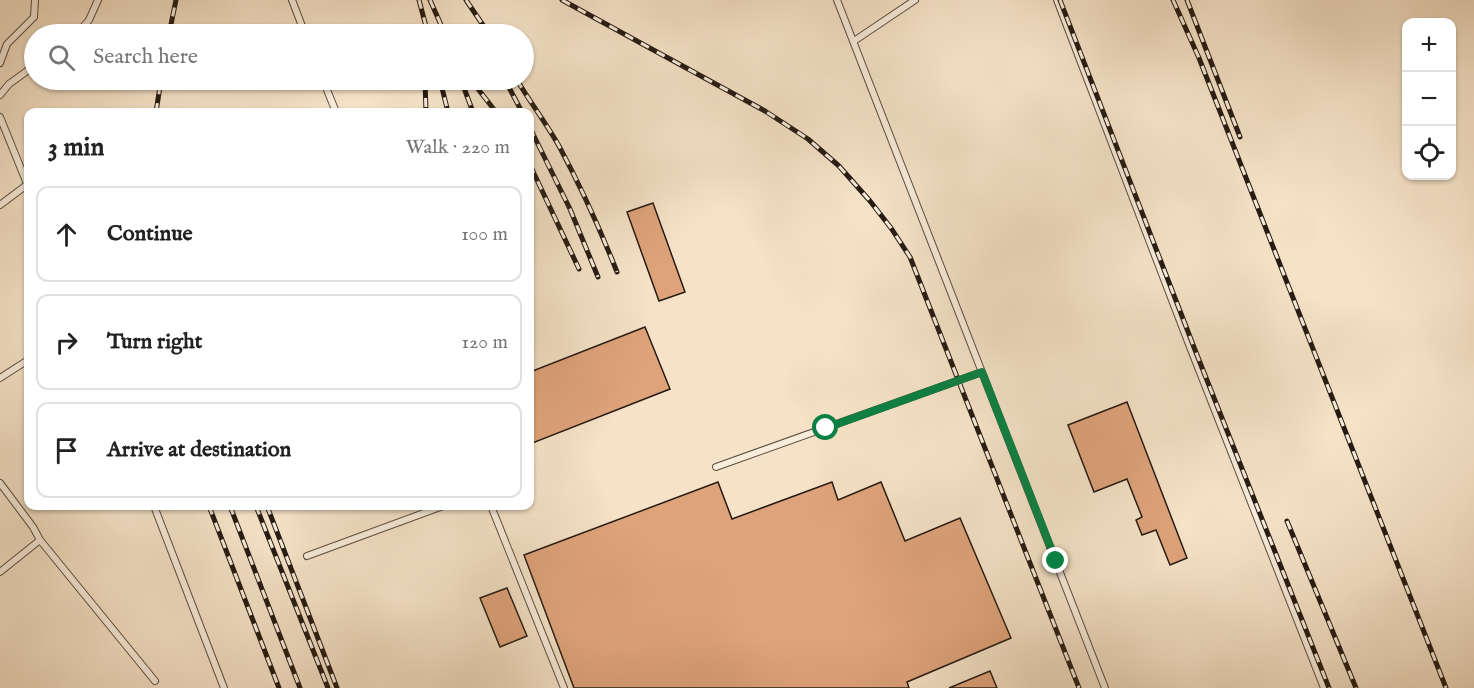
<!DOCTYPE html>
<meta charset="utf-8">
<style>
:root{--surface:#fff;--page:#f2f2f2;--text:#222;--muted:#767676;--line:#e0e0e0}
body{margin:0;font-family:"IM FELL English",serif;background:var(--page);color:var(--text)}
.controls{position:absolute;right:18px;top:18px;display:grid;overflow:hidden;border-radius:12px;box-shadow:0 2px 4px #0004}
.controls button{width:54px;height:54px;display:grid;place-items:center;padding:0;border:0;border-bottom:2px solid var(--line);background:var(--surface);color:var(--text);font:30px sans-serif}
.stop{position:absolute;width:18px;height:18px;margin:-14px;border:4px solid #0b8043;border-radius:50%;background:#fff}
.stop.end{background:#0b8043;border-color:#fff;box-shadow:0 2px 6px #0008}
.list{margin:0;padding:0;list-style:none}
h2{display:flex;justify-content:space-between;align-items:center;height:78px;margin:0;padding:0 24px;font-size:26px}
h2 small{font-size:20px;font-weight:400;color:var(--muted)}
.list li{display:grid;grid-template-columns:39px 1fr auto;gap:18px;align-items:center;box-sizing:border-box;height:96px;margin:0 12px 12px;padding:0 12px;border:2px solid var(--line);border-radius:12px}
.list b{display:block;font-size:22px;white-space:nowrap}
.list em{font-size:20px;font-style:normal;color:var(--muted)}
.icon{flex:none;width:33px;height:33px;fill:none;stroke:currentColor;stroke-width:2;stroke-linecap:round;stroke-linejoin:round}
.map{position:relative;flex:none;width:1474px;height:688px;overflow:hidden}
.search{position:absolute;background:var(--surface);box-shadow:0 2px 4px #0004;left:24px;top:24px;width:510px;height:66px;display:flex;align-items:center;gap:15px;box-sizing:border-box;padding:0 21px;border-radius:33px;color:var(--muted);font-size:22px}
.panel{position:absolute;background:var(--surface);box-shadow:0 2px 4px #0004;left:24px;top:108px;width:510px;height:402px;border-radius:12px}
.map>svg:first-child{display:block}
.building{fill:#dfa37b;stroke:#261b12;stroke-width:1.5}
.lines{fill:none;stroke-linecap:round;stroke-linejoin:round}
.lane-casing{stroke:#5a4d3f;stroke-width:8}
.lane{stroke:#f8ecdb;stroke-width:6}
.rail-casing{stroke:#261b12;stroke-width:5}
.rail{stroke:#f8ecdb;stroke-width:3;stroke-dasharray:9;stroke-linecap:butt}
.route{stroke:#0b8043;stroke-width:8}
</style>
<div class="map">
<svg width="1474" height="688" viewBox="0 0 1474 688">
<rect width="100%" height="100%" fill="#f5e2c7"/>
<filter id="stains"><feTurbulence type="fractalNoise" baseFrequency=".00333" numOctaves="4"/><feColorMatrix values="0 0 0 0 .2 0 0 0 0 .09 0 0 0 0 .02 0 0 0 .5 -.17"/></filter>
<radialGradient id="worn" r=".72"><stop offset=".6" stop-color="#630" stop-opacity="0"/><stop offset="1" stop-color="#630" stop-opacity=".3"/></radialGradient>
<path class="building" d="M653 203 685 292 659 301 627 212Z
M645 327 670 389 530 444V372Z
M1127 402 1187 558 1170 565 1156 530 1142 535 1136 520 1142 517 1127 479 1094 492 1068 425Z
M718 482 732 519 832 482 838 500 881 482 905 541 960 518 1011 638 907 682 909 688H574L524 555Z
M507 588 527 636 500 647 480 598Z
M990 671 997 688H949Z"/>
<g class="lines">
<defs>
<path id="lane" d="M292 0 305 34
M837 0 1105 688
M1057 0 1190 347 1324 688
M77 34 89 20 98 0
M854 41 915 0
M0 63 7 44 34 17 35 0
M323 80 336 112
M0 95 9 84 34 66
M0 117 28 186
M0 205 28 184
M0 378 28 360
M716 467 982 372
M0 483 33 527 40 540 155 681
M154 506 224 688
M491 506 564 688
M307 556 443 506
M0 572 40 540"/>
</defs>
<use href="#lane" class="lane-casing"/>
<use href="#lane" class="lane"/>
<defs>
<path id="rail" d="M419 0 428 34
M430 0 445 34
M466 0 489 34
M562 0 765 111 808 139 839 166 870 201 891 228 910 257 1079 688
M1060 0 1197 355 1329 688
M1173 0 1199 58 1446 688
M1187 0 1240 137
M169 34 176 0
M425 80 426 112
M440 80 448 112
M461 80 473 112
M471 80 496 112
M505 80 522 112
M517 80C530 102 546 123 559 146 581 187 600 229 617 272
M156 112 161 80
M530 128 570 209 598 277
M530 165 579 269
M209 506 279 688
M230 506 300 688
M256 506 328 688
M267 506 337 688
M1287 521 1356 688"/>
</defs>
<use href="#rail" class="rail-casing"/>
<use href="#rail" class="rail"/>
</g>
<g class="lines">
<path class="route" d="M826 428 982 372 1056 561"/>
</g>
<rect width="100%" height="100%" filter="url(#stains)"/>
<rect width="100%" height="100%" fill="url(#worn)"/>
</svg>
<div class="controls">
<button>+</button>
<button>−</button>
<button><svg class="icon" aria-label="locate" viewBox="0 0 24 24"><circle cx="12" cy="12" r="6"/><path d="M12 2v4M12 18v4M2 12h4M18 12h4"/></svg></button>
</div>
<div class="stop" style="left:826px;top:428px"></div>
<div class="stop end" style="left:1056px;top:561px"></div>
<div class="search"><svg class="icon" aria-label="search" viewBox="0 0 24 24"><circle cx="10" cy="10" r="6"/><path d="M15 15l6 6"/></svg>Search here</div>
<section class="panel">
<h2>3 min<small>Walk · 220 m</small></h2>
<ul class="list">
<li><svg class="icon" aria-label="ahead" viewBox="0 0 24 24"><path d="M12 20V5M6 11l6-6 6 6"/></svg><div><b>Continue</b></div><em>100 m</em></li>
<li><svg class="icon" aria-label="right" viewBox="0 0 24 24"><path d="M7 20v-9h11M14 6l5 5-5 5"/></svg><div><b>Turn right</b></div><em>120 m</em></li>
<li><svg class="icon" aria-label="arrive" viewBox="0 0 24 24"><path d="M6 21V4h12l-3 4 3 4H6"/></svg><div><b>Arrive at destination</b></div></li>
</ul>
</section>
</div>
